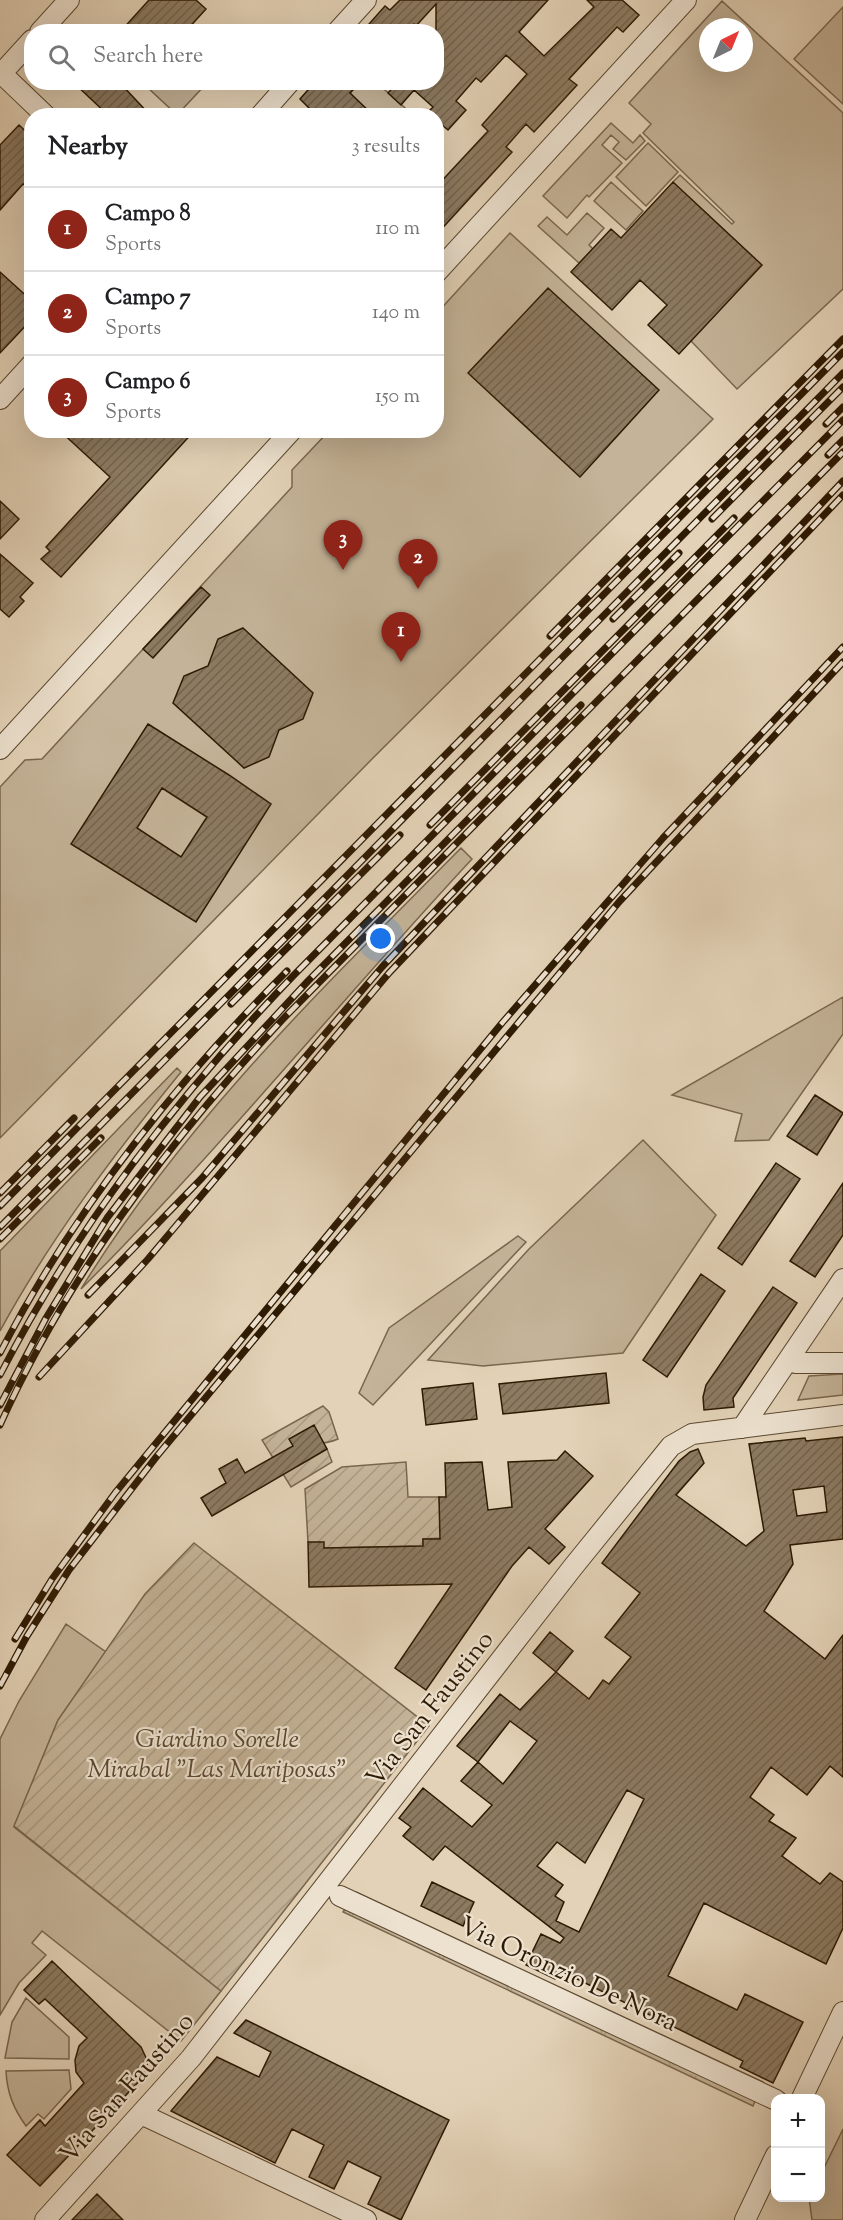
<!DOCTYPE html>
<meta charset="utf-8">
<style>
:root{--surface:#fff;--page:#f2f2f2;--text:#202124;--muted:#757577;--line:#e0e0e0;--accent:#8f2418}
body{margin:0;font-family:"Sorts Mill Goudy",serif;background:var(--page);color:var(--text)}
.controls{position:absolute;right:18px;bottom:18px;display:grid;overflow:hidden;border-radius:12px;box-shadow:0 6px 24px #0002}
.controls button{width:54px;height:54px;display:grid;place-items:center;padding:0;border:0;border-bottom:2px solid var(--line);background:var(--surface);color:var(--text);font:30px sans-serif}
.compass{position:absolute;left:699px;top:18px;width:54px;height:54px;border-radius:50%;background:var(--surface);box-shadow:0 6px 24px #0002;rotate:43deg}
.you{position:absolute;left:381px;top:939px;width:21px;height:21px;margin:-15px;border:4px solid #fff;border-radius:50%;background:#1a73e8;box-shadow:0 0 0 9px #1a73e833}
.badge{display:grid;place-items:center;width:39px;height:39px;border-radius:50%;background:var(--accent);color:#fff;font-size:20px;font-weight:700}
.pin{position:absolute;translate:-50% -50px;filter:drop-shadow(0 2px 3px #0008)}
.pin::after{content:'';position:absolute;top:32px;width:21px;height:18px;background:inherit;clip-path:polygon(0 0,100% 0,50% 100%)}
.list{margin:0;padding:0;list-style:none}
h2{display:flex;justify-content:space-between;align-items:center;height:78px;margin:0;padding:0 24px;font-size:26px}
h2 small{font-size:20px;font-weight:400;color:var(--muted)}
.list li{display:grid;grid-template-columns:39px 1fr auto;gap:18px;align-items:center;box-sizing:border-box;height:84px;padding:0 24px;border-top:2px solid var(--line)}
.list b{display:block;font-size:22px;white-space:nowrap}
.list p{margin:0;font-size:20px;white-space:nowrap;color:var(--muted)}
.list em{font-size:20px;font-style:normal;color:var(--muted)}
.icon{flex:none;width:33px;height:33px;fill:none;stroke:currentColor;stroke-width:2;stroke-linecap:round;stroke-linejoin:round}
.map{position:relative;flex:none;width:843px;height:2220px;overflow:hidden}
.search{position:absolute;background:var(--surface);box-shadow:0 6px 24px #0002;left:24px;top:24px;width:420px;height:66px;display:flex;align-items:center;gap:15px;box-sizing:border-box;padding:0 21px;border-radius:24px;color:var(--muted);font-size:22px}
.panel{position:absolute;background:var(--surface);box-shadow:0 6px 24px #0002;left:24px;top:108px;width:420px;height:330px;border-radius:24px}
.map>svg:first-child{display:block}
.grass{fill:#c4b398;stroke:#79664e;stroke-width:1.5;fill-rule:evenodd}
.park{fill:url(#park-tufts);stroke:#79664e;stroke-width:1.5}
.garden{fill:url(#garden-furrows);stroke:#79664e;stroke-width:1.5}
.building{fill:url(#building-hatch);stroke:#2e1a03;stroke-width:1.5;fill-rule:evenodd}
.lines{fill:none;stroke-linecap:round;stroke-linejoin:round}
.street-casing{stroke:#5b4830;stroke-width:22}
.street{stroke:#ede2d0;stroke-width:20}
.rail-casing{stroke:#2e1a03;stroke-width:7}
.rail{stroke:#ede2d0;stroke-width:4.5;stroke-dasharray:14;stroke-linecap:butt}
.labels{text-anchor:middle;stroke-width:4.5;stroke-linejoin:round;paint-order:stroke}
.street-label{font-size:26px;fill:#2e1a03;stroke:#ede2d0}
.park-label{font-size:26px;font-style:italic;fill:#5b4830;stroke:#ede2d0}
</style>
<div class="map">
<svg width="843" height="2220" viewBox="0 0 843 2220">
<defs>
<pattern id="park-tufts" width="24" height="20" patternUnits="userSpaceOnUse" patternTransform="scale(1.5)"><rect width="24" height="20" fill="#c4b398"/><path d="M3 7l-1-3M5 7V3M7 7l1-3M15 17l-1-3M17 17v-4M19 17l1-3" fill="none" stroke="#a99981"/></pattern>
<pattern id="garden-furrows" width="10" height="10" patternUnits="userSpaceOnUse" patternTransform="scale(1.5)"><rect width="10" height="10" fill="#c4b398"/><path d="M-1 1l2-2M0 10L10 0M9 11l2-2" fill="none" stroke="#a99981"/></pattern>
<pattern id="building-hatch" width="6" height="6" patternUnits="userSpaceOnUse" patternTransform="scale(1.5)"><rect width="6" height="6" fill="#8c7a61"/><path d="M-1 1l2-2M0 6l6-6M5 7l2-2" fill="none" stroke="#73634e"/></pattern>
</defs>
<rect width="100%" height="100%" fill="#e3d2b7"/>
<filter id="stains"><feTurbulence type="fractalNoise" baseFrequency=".00333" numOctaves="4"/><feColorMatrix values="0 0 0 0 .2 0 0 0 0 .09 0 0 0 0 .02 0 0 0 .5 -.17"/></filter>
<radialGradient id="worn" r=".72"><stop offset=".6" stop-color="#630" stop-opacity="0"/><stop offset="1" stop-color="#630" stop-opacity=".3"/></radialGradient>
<path class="grass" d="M722 1 843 113V289L737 389 691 341 673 182 680 175 732 224 734 222 643 133 651 124 629 103ZM708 27H744V63H708Z
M843 7V104L794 59Z
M151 83V82L207 83 177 115 147 87Z
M360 83H377L413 115H365L350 93Z
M611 123 633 143 640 135 645 141 626 160 613 149 619 142 611 135 602 145 622 163 589 197 587 195 567 218 543 196Z
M648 143 678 172 646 206 616 177Z
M611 182 643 211 626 230 594 201Z
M587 213 604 228 589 245 593 249 579 263 538 226 547 217 567 235Z
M510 233 713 419 371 760 0 1138V787L25 760 42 759 292 487V470L329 431 436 430 437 313Z
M461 848 472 859C340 1001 218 1152 81 1289 185 1120 323 988 461 848Z
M843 997V1034L769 1140 735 1141 742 1114 672 1095Z
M177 1068 181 1072C115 1153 50 1239 0 1331V1251Z
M643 1140 716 1215 623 1353 483 1366 428 1360 529 1249Z
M518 1236 526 1242 373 1405 359 1393 389 1328Z
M843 1374V1395L798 1400 809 1376Z
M66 1624 106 1652 58 1720 14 1827 221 1991 181 2041 42 1931 32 1943 46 1955 19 1983 0 2015V1739L19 1701Z
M26 1998 69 2037V2059L5 2058 12 2022Z
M69 2070 71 2089 44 2119 38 2114 26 2126C13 2108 7 2092 6 2071Z
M843 2129V2220H812L809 2198H820L821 2174Z"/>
<path class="park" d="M356 1892 763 2082 753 2106 343 1912Z"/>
<path class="garden" d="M323 1406 329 1412 338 1439C321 1447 301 1442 288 1449L298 1466 327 1449 332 1462 291 1487 262 1440Z
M406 1462 408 1497H439L442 1538 423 1539V1546L324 1548 308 1542 305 1489 342 1467Z
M194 1543 429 1726 221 1991 14 1826 58 1720 145 1594Z"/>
<path class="building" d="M149 0H196L206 9 185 32H120Z
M400 0H548L519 32 544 56 594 7 587 0H622L639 15 623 32 617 27 569 79 577 85 534 132 526 124 506 147 512 152 436 235V187L488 131 482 125 527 74 506 55 481 82 476 78 456 101 466 110 448 130 436 120V116L428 112 433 107 414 90 401 105 388 93 398 82H436V4L416 26 414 24 406 32H362L385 6 390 10Z
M73 82H119L151 116H109Z
M315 82H360L350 93 374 116H317L300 99Z
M19 125 32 137V191L23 184 0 210V145Z
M673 182 762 265 679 354 648 325 667 305 640 280 612 310 571 272 611 229 621 238Z
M0 272 32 301V319L0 353Z
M548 288 659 390 580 477 468 373Z
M59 430H195L61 577 41 559 50 551 46 547 110 477Z
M0 501 19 519 0 539Z
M0 554 33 583 20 597 24 601 9 617 0 609Z
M201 587 210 595 153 658 143 649Z
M243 628 313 693 303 719 279 730 269 757 244 768 173 703 184 676 208 666 218 639Z
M148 724 229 775 271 804 196 922 71 844ZM162 788 207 817 181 857 137 828Z
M815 1095 843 1113 817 1155 787 1136Z
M776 1163 800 1179 742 1265 718 1248Z
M843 1183V1235L815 1277 790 1261Z
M701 1274 725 1291 667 1377 643 1360Z
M773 1287 797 1303 733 1398 734 1407 704 1410 703 1397 706 1385Z
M606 1373 609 1403 503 1414 499 1384Z
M473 1383 477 1419 426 1425 422 1389Z
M314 1425 327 1449 212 1516 201 1498 226 1483 219 1469 237 1459 245 1473 293 1446 289 1439Z
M843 1437V1539L790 1545 793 1564 764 1611 825 1659 843 1635V1777L830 1766 807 1795 771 1767 750 1797 774 1815 769 1821 796 1838 782 1856 820 1884 830 1873 843 1882V1928L826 1964 704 1903 668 1976 737 2010 745 1994 803 2022 773 2083 740 2067 743 2061 559 1970 555 1979 526 1965 541 1934 560 1943 564 1938 445 1846 433 1860 403 1836 411 1827 399 1818 423 1788 472 1827 492 1805 461 1781 478 1762 457 1746 500 1694 520 1710 556 1672 589 1699 603 1680 609 1684 631 1657 605 1637 640 1593 602 1563 679 1461 690 1452 698 1449 704 1463 676 1495 746 1546 764 1531 749 1444 805 1438 806 1441ZM824 1486 827 1512 797 1516 793 1490ZM510 1721 537 1741 503 1784 478 1762ZM627 1790 644 1799 579 1932 556 1921 564 1902 555 1896 563 1885 537 1866 557 1842 585 1863Z
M565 1451 593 1476 545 1529 565 1547 549 1564 529 1547 512 1566 426 1690 395 1668 452 1584 309 1587 308 1542H324V1548L423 1546V1539H440L439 1497H446L445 1463 482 1462 488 1510 512 1507 508 1462 557 1460Z
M550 1632 573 1651 556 1672 533 1653Z
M432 1882 474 1902 463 1926 421 1906Z
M52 1961 141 2047 148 2062 143 2077 40 2186 7 2155 40 2120 45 2126 84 2083 76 2072 75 2060 79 2046 87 2038 45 1999 39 2004 24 1990Z
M246 2020 449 2120 401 2220 368 2204 381 2177 348 2161 334 2189 309 2177 324 2145 292 2129 275 2163 171 2111 217 2057 259 2077 271 2052 234 2033Z
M97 2194 123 2220H72Z"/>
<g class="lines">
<defs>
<path id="street" d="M40 32 69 0
M337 32 366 0
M1 73 46 116
M0 75 32 40
M260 116 290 82
M436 273 686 0
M0 399 32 364
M0 749 292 430
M795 1363H843
M742 1428 843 1279
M340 1896 776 2100
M802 2098 843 2012
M141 2114 366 2220
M45 2220 191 2058 573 1567 671 1446 692 1434 843 1415
M745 2220 776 2155"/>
</defs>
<use href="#street" class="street-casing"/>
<use href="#street" class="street"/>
<defs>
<path id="rail" d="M826 424 843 407
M828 455 843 440
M712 519 843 387
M613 619 679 553
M550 636 843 339
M430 825 734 518
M231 1004 400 835
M0 1193 74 1118
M0 1206 843 352
M0 1227 843 373
M0 1239 101 1138
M88 1295 202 1178 382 967 843 481
M0 1353C74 1210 174 1084 287 971
M0 1375C77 1226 177 1097 293 976L843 420
M39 1377 148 1259 389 973 843 495
M0 1405 46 1318 107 1218 200 1097 308 981 581 705
M0 1425C68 1274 170 1140 282 1020L843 452
M15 1639 52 1579 115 1493 502 1023 663 838 843 647
M0 1686 27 1636 69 1570 157 1456 619 902 843 662"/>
</defs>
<use href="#rail" class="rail-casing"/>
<use href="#rail" class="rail"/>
</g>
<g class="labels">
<g class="street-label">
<text transform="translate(429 1708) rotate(-52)" y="9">Via San Faustino</text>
<text transform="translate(569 1973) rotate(25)" y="9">Via Oronzio De Nora</text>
<text transform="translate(126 2087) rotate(-49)" y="9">Via San Faustino</text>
</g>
<g class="park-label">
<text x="217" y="1747">Giardino Sorelle<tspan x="217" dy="30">Mirabal "Las Mariposas"</tspan></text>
</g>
</g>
<rect width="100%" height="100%" filter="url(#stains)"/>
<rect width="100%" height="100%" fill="url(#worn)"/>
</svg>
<div class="controls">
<button>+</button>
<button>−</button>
</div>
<svg class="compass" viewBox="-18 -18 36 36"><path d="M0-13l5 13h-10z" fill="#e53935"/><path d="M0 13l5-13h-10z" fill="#757577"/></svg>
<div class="you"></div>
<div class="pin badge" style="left:401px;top:662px">1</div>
<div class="pin badge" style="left:418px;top:589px">2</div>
<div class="pin badge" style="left:343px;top:570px">3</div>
<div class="search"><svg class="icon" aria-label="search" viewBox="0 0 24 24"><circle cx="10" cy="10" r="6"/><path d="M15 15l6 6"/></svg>Search here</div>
<section class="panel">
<h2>Nearby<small>3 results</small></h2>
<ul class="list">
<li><span class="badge">1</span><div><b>Campo 8</b><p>Sports</p></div><em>110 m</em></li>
<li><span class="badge">2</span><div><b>Campo 7</b><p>Sports</p></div><em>140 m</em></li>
<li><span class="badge">3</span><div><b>Campo 6</b><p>Sports</p></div><em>150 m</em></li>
</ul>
</section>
</div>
